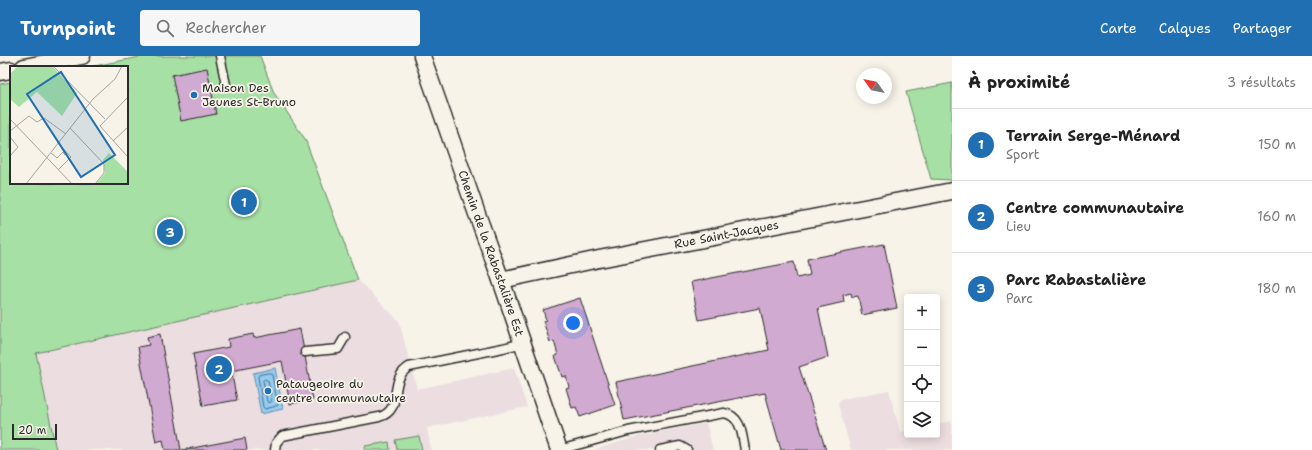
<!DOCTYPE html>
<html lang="fr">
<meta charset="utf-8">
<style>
:root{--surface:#fff;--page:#f6f6f6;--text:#222;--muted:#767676;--line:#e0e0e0;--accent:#1f6fb2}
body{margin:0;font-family:"Shantell Sans",sans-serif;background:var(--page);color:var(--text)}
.controls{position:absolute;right:12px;bottom:12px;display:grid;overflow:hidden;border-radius:4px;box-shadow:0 2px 10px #0003}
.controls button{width:36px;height:36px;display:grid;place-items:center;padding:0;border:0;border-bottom:1px solid var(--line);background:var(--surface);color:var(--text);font:20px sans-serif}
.compass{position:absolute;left:856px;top:12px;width:36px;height:36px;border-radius:50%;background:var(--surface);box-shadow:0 2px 10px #0003;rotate:303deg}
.scale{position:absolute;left:12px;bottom:10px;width:45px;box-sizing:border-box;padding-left:4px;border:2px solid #2b2b2b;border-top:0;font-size:11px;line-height:14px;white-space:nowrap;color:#2b2b2b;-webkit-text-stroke:3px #f7f3e8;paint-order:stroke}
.you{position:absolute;left:573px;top:267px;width:14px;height:14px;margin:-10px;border:3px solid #fff;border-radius:50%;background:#1a73e8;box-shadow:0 0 0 6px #1a73e833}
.badge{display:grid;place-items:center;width:26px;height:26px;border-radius:50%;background:var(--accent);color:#fff;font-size:13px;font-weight:700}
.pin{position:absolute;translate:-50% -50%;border:2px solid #fff;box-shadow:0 1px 4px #0006}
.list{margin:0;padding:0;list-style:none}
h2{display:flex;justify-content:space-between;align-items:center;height:52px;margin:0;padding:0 16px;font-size:17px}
h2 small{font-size:13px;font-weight:400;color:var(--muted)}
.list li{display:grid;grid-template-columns:26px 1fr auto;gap:12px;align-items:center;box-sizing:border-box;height:72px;padding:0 16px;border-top:1px solid var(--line)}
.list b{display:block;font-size:15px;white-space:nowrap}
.list p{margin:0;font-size:13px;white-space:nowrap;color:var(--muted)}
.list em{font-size:13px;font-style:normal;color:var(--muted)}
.icon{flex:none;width:22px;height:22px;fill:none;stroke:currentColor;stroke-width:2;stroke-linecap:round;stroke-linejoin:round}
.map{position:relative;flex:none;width:952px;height:394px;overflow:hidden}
header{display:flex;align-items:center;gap:24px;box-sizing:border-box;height:56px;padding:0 20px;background:var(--accent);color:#fff}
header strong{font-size:19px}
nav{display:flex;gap:22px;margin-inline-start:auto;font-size:14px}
.search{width:280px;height:36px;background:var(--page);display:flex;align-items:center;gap:10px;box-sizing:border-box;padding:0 14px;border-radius:4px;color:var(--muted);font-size:15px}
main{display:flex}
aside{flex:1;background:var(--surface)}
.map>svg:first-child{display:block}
.built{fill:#ecdde1}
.green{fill:#a7e0a5;stroke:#698668}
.water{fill:#93ccf3;stroke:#698ca3}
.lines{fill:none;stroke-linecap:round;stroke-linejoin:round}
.shore{stroke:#556b7b;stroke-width:1}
.building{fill:#d1aad1;stroke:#2b2b2b}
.lane-casing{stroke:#2b2b2b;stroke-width:11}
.street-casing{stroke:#2b2b2b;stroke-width:19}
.lane{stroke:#f7f3e8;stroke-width:8}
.street{stroke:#f7f3e8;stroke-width:16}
.poi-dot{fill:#1f6fb2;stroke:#f7f3e8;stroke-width:1.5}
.labels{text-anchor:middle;stroke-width:3.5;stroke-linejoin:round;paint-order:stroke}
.poi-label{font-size:12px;fill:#2b2b2b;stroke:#f7f3e8;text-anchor:start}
.street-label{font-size:12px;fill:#2b2b2b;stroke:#f7f3e8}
.inset-road{fill:none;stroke:#a5a39c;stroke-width:1}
.view{fill:#1f6fb2;fill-opacity:0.15;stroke:#1f6fb2;stroke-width:2}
.inset-edge{fill:none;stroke:#2b2b2b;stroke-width:2}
</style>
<header>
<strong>Turnpoint</strong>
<div class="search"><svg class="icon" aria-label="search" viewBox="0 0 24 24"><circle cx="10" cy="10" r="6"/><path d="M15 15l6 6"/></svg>Rechercher</div>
<nav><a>Carte</a><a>Calques</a><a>Partager</a></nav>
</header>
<main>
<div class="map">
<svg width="952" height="394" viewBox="0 0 952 394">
<rect width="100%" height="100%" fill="#f7f3e8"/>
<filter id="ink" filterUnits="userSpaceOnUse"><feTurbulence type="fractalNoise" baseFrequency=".025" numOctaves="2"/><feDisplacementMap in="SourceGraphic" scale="8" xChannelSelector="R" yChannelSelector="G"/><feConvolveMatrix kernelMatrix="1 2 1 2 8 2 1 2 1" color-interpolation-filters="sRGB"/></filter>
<g filter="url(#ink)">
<path class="built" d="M358 224 399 265 417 333 514 312 527 351 427 372 431 394H56L35 297Z
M889 334 900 376 907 375V379H937V368L952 365V394H851L838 348 842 343Z
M706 367 713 394H593L639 380Z"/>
<path class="green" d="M145 0H260L274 37 305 83 358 224 36 297 56 394H0V28L11 26V127H127V11H89Z
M952 27V124L931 123 906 36Z
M419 380 422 394H397L395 384Z
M389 386 390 394H365V390Z"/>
<path class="water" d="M275 312 283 353 261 358 253 317Z"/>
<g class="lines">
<path class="shore" d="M270 317 272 319 278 349 276 350 265 353 263 351 258 321 259 319Z
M265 323 268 325 272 344 270 347 267 345 263 325Z"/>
</g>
<path class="building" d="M207 12 216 58 181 65 172 19Z
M884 188 897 252 862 259 858 240 852 241 851 237 843 239 844 246 818 252 828 301 799 311 826 394H781L765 337 624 364 616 326 769 294 760 252 699 264 691 226 794 206 797 222 810 219 807 203Z
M580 242 615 349 580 361 576 351 572 352 566 332 569 331 566 320 562 321 555 300 558 299 554 285 550 286 543 265 546 264 543 254Z
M300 273 313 344 290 348 282 305 231 315 237 344 203 350 193 298 229 291 228 283 253 278 254 282Z
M160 278 181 394H165L163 384 156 386 138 291 149 289 147 281Z
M245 382 247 394H182Z"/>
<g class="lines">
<defs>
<path id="lane" d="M220 0 226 29
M305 296 338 293 345 281
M275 394 276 387 282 380 379 361C405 354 387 324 409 311L503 292 523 287
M559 394 628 375 724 357C742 360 742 380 745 394
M660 394 680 390 687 394"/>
<g id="street">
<path id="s1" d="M422 0 477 158 501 224 559 394"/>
<path d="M24 11 82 0"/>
<path d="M0 16 11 14"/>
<path id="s2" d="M501 224 599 203 952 135"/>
</g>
</defs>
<use href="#lane" class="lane-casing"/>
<use href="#street" class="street-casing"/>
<use href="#lane" class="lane"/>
<use href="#street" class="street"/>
</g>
</g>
<g class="poi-dot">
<circle cx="194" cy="39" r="4"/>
<circle cx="268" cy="335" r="4"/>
</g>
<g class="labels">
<g class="poi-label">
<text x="202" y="36">Maison Des<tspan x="202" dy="14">Jeunes St-Bruno</tspan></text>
<text x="276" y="332">Pataugeoire du<tspan x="276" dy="14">centre communautaire</tspan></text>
</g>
<g class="street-label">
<text dy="4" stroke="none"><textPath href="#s2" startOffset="230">Rue Saint-Jacques</textPath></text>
<text dy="4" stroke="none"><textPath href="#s1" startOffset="209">Chemin de la Rabastalière Est</textPath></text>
</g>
</g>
<g transform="translate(10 10)">
<rect width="118" height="118" fill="#f7f3e8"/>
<path d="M8 0H42L67 27 52 50 27 26 9 41 0 33V8ZM99 87 118 106V118H86L95 107 93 94Z" fill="#a7e0a5"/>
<path class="inset-road" d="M43 0 95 53M118 31 90 60 118 91M0 53 62 118M60 62 94 98V107L85 118M0 65 19 50 27 56 34 52 56 68M0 71 8 81 0 90M103 75 118 61M41 87 47 92 53 86 55 89M48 104 61 91 48 77M16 118 83 33 105 13 112 0"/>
<path class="view" d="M51 6 105 89 71 111 17 28Z"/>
<rect width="118" height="118" class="inset-edge"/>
</g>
</svg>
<div class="controls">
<button>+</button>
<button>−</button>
<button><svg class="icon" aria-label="locate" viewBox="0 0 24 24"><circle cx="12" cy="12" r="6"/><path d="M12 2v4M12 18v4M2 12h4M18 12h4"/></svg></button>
<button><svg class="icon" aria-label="layers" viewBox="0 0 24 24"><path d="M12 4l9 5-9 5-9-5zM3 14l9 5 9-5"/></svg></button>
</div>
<svg class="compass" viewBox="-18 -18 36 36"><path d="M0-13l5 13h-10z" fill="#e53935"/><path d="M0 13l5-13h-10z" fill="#767676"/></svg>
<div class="scale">20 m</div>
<div class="you"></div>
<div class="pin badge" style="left:244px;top:146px">1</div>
<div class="pin badge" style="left:219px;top:313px">2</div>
<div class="pin badge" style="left:170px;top:176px">3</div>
</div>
<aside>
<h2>À proximité<small>3 résultats</small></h2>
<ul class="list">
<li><span class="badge">1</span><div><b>Terrain Serge-Ménard</b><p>Sport</p></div><em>150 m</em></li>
<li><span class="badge">2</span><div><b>Centre communautaire</b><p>Lieu</p></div><em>160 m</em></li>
<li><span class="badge">3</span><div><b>Parc Rabastalière</b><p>Parc</p></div><em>180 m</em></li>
</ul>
</aside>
</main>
